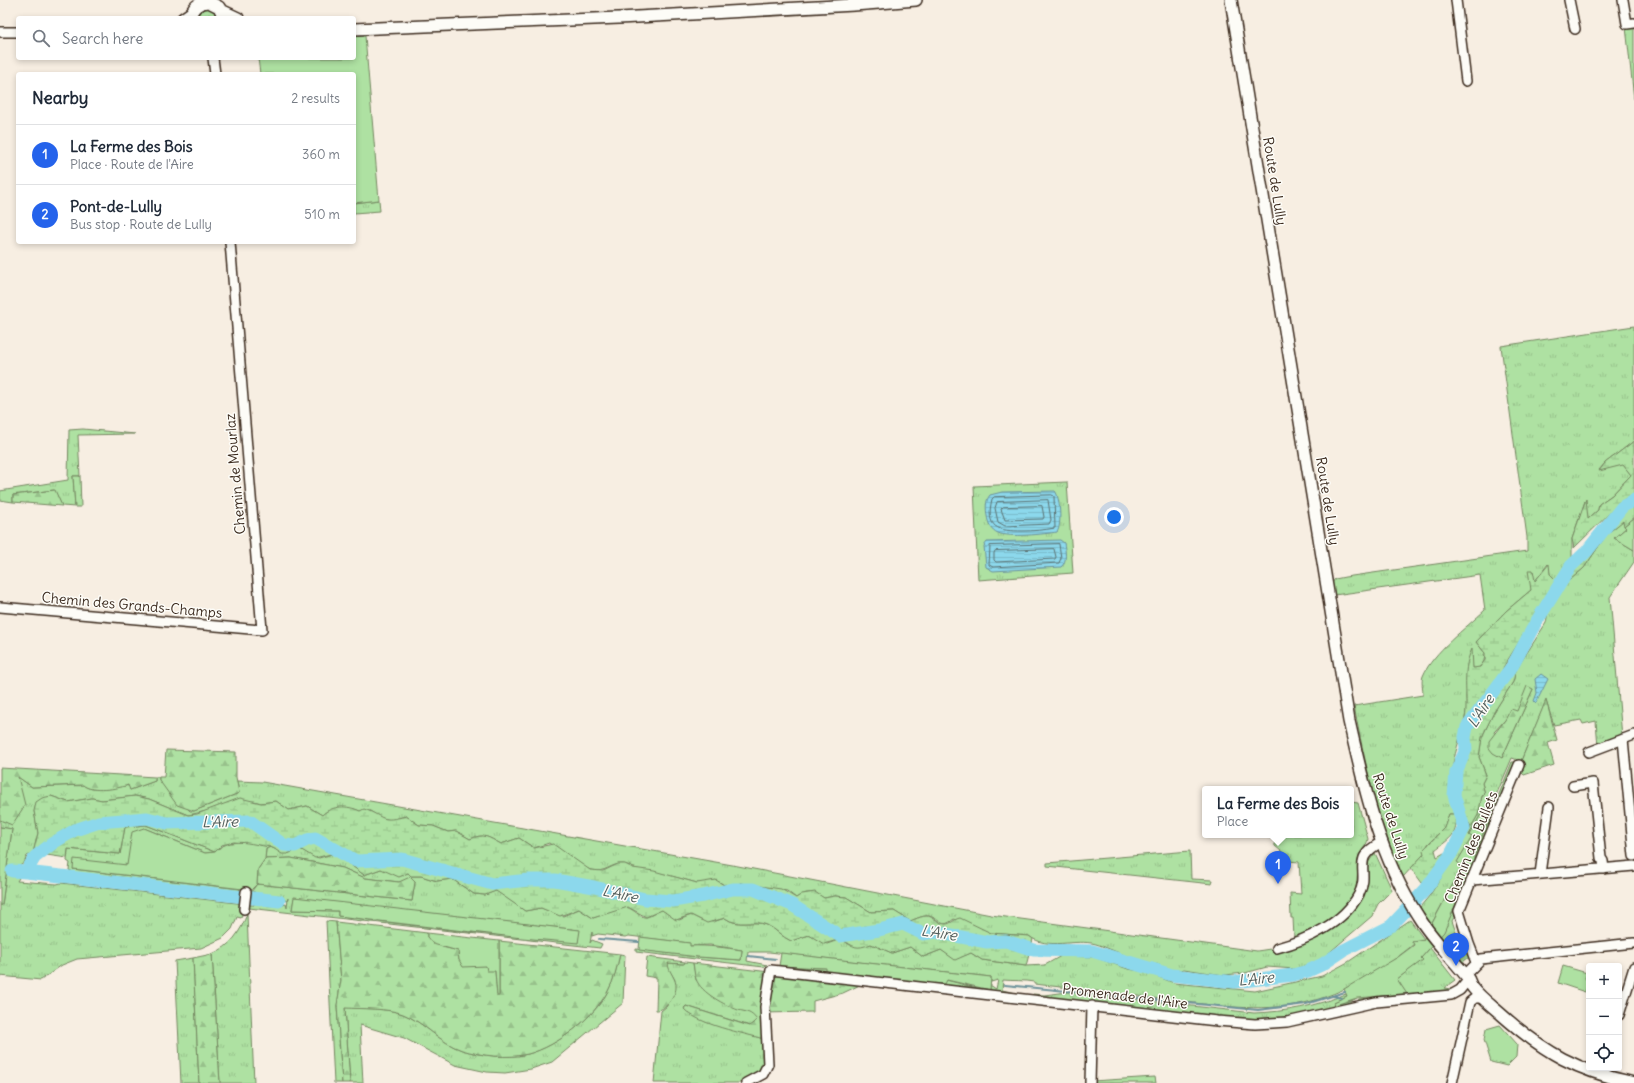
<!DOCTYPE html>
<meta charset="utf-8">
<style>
:root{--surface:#fff;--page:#f6f6f7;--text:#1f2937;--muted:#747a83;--line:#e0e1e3;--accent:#2563eb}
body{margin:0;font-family:Delius,sans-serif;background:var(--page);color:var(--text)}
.controls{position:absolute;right:12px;bottom:12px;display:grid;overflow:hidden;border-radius:4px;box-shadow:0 2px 6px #0003}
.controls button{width:36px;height:36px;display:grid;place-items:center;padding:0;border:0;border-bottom:1px solid var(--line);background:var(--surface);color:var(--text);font:20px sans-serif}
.you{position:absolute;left:1114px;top:517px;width:14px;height:14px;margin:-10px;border:3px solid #fff;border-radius:50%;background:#1a73e8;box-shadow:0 0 0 6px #1a73e833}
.badge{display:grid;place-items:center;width:26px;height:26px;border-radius:50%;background:var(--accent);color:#fff;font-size:13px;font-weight:700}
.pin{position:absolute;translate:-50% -33px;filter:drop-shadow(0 1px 2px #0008)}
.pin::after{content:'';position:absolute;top:21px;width:14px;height:12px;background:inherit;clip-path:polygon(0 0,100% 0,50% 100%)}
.popup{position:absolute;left:1202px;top:786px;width:152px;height:52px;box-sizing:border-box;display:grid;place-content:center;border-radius:4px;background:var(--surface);filter:drop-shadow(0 1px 3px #0005);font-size:13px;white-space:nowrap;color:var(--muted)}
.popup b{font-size:15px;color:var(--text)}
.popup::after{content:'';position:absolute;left:50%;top:100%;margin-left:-8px;border:8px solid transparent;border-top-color:var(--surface)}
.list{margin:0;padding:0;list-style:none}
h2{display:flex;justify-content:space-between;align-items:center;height:52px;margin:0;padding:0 16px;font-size:17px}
h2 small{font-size:13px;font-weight:400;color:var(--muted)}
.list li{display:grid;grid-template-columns:26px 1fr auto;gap:12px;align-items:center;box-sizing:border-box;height:60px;padding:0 16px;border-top:1px solid var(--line)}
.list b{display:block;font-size:15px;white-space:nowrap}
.list p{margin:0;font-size:13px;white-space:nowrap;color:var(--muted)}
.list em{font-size:13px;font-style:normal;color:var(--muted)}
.icon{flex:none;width:22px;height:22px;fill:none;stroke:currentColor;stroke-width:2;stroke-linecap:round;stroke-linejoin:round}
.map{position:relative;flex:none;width:1634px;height:1083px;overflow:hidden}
.search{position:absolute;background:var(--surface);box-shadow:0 2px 6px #0003;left:16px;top:16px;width:340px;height:44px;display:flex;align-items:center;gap:10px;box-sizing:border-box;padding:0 14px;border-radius:4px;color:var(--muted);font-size:15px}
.panel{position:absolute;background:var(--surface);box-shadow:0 2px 6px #0003;left:16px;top:72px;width:340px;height:172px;border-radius:4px}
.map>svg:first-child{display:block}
.grass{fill:url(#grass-tufts);stroke:#748660;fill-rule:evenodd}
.forest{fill:url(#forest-firs);stroke:#748660}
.wetland{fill:url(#wetland-marsh);stroke:#748660}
.green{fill:#aee1a2;stroke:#748660}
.water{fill:url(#water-rules);stroke:#6c929a}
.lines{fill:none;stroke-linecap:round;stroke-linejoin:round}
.shore{stroke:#5b7070;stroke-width:1}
.stream{stroke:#6c929a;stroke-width:2}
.river{stroke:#8cd8ec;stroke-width:13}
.minor-casing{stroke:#3b2a1e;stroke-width:12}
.major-casing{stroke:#3b2a1e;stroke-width:14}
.minor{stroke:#fdfcf7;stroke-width:9}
.major{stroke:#fdfcf7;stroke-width:11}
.labels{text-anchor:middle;stroke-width:3;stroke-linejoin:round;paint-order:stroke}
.street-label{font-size:14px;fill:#3b2a1e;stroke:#fdfcf7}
.water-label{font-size:15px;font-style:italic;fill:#535e5c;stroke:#fdfcf7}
</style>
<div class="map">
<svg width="1634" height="1083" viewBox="0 0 1634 1083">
<defs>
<pattern id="grass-tufts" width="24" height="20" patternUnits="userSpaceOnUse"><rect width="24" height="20" fill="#aee1a2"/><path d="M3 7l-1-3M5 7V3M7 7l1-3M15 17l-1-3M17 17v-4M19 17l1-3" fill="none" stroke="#97c18b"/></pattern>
<pattern id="forest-firs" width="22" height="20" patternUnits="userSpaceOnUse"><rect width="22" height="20" fill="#aee1a2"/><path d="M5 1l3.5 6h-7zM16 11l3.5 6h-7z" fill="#97c18b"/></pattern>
<pattern id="wetland-marsh" width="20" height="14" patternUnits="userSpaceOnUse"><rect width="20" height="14" fill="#aee1a2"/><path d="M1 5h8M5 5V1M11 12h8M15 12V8" fill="none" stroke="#97c18b"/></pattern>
<pattern id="water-rules" width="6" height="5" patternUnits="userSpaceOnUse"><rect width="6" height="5" fill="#8cd8ec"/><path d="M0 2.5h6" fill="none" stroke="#7abaca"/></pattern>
</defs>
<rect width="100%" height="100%" fill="#f7eee2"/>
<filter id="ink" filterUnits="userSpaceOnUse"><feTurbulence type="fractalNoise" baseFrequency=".025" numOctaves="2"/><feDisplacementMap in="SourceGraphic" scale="8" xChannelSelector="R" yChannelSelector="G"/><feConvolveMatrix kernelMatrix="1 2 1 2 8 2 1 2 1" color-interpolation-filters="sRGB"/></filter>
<g filter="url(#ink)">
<path class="grass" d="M209 7 216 10 219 18H196L199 11Z
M1634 25V99L1626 27Z
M379 200 380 211 354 213V203Z
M1634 326V441L1605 463 1599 470 1623 464 1631 475 1612 495 1599 504 1598 510 1588 519 1585 501 1572 539V559L1568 562 1557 581 1550 574 1548 564 1535 581 1531 590 1506 611 1476 642 1485 653C1485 660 1483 666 1476 669L1473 668 1472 663C1470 674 1467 685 1466 696 1466 701 1467 706 1466 712 1464 731 1439 791 1454 807L1455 814H1449L1444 828 1428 844 1424 854 1403 877C1378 823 1365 764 1354 706L1423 695C1423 690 1421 681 1423 676 1433 652 1466 628 1485 610L1480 575 1334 595 1332 583 1335 579 1345 577 1527 551V537L1501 346Z
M83 429 135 434 78 435 80 476H73L75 507 62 506 54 490 13 495V502L0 500V491L68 480 69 430Z
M1067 482 1073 573 978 580 974 486Z
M1623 520 1626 528 1614 538 1634 550V562L1610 597 1622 737 1598 747 1596 721 1583 724 1581 720 1554 725 1546 701 1521 761 1512 758 1488 814 1483 811 1469 835 1472 837 1458 862 1463 865 1431 925 1420 907 1430 895 1448 867 1478 815 1482 796 1485 794 1482 783 1486 775 1479 757 1482 737 1494 712 1513 682 1516 670 1546 623 1548 612 1564 585 1584 568 1607 534ZM1533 689 1502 758 1494 732 1505 720 1517 712 1520 705Z
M18 777 32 787 83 785C92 793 117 788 129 785L130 790 155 781V777H159V780L190 811H194L239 793 237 781 262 782 738 866 991 915 1257 951 1277 948 1279 951 1353 907 1367 864 1375 853 1392 890 1378 904 1372 916 1324 957 1311 964 1295 969 1267 967 1245 973 1224 975 1184 969C1169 977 1113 949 1096 944 1075 938 1048 951 1029 936L991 933 954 919C940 930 942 919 929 916 923 915 916 919 910 921L894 911 871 912 846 897 835 896 824 898C813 892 808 890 796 898L787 891 740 883 736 886 727 887C709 873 711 887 697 883 677 877 657 873 637 869 632 868 628 864 623 864 611 863 605 874 591 870 578 866 560 851 549 843L534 848 519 838 501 844C488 837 484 833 470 839L456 831 448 832 433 826 419 825 406 816 391 820 381 818 370 811H360L354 809 327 811 322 815 307 806 289 810 276 801 261 803 254 801 188 815 149 799 135 796 102 800 92 798 68 802 51 796 34 811 38 833 33 853 27 856 24 863 12 871 19 878 17 881 57 884 61 883 245 904 241 918 237 917 232 929 223 938 201 948 77 959 62 965 41 980 0 976V905H2L12 829 0 827V820L12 824Z
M1351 802 1358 803 1368 839C1367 846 1360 851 1358 858 1356 867 1360 877 1358 886 1351 910 1315 929 1294 938L1293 918H1291L1290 893 1301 894 1299 862 1288 861 1287 856 1275 846 1274 835H1351Z
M146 825 215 852 205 853 144 828 127 865 73 869 240 889 239 892 113 876 78 874 69 870 70 863 67 861 68 849 120 854 125 827Z
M270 847 287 854 300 849 319 858 335 853 364 875 381 869 408 873 411 876H421L437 881 452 879 474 894 485 895 495 891 499 892 525 911 541 908 563 916 579 909 593 918 624 907C632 907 637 915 644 917 650 918 656 911 662 910L679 920 691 915 701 920 713 922 725 918C738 928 753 919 767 925 776 929 782 937 791 941L809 935 827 944 841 939 850 945 871 944 892 953 910 947 923 957 941 950 955 959 971 953 982 960 1026 966 1045 965 1061 956 1094 957 1128 969 1146 972 1174 983 1255 991 1322 976 1348 962 1410 920 1424 939 1412 941 1414 944C1383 970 1344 994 1304 1003 1259 1013 1214 1005 1169 1000 1124 994 1079 989 1034 984V982C1023 980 1014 981 1003 980L1002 990 1021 994V996L776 969 777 966 826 968 946 980 977 988 990 990V985L996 989 998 980 991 982V977L769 952H748L747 961 767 965H765L764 967 636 952V949L698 957 741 960 742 950 710 945 689 946V943L629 936 625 937 598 934 592 936V932L590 943 592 940 602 944 600 948 249 908 250 905H254V903L280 906 286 904 287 908 288 898 287 901 281 898 255 895V892H251L257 884 412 901 415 882H399L365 878 343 868 291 858 265 859 266 849ZM294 898 579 930 578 942 467 932 338 916V911L292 910Z
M1190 851 1191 879 1213 880 1212 884 1047 866V863Z
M1455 907 1458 909 1452 921 1461 946 1465 945 1469 957 1463 962 1440 937Z
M247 914 254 1083H220L212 954C231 946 240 933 247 914Z
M326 921 336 922 341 980 337 1006 342 1083H334Z
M1430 948 1455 980 1444 988 1451 989 1453 992 1360 1002 1358 1001 1359 999 1406 994 1397 979 1422 960 1421 958Z
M620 954 625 955 623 1003 552 1062 531 1069 505 1073 487 1072 455 1065 404 1038 360 1025 363 1083H350L345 1007C362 1009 387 1008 403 1014 424 1022 440 1043 462 1050 481 1056 509 1059 528 1054 557 1046 594 1018 608 991 614 980 617 967 620 954Z
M193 958 199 1083H181L175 961Z
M685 962 693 963 696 980 714 997 737 1009 752 1013 757 1019 750 1026 686 1006 684 1008 706 1022 764 1039V1068L742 1083H654L661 1011 667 1006 675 980 668 968V963L683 964Z
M1068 992 1254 1013C1286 1012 1316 1006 1346 994L1347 996 1334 1002 1342 1003 1357 998 1335 1009 1316 1015 1259 1022 1032 998 1033 994 1044 995Z"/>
<path class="forest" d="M73 476H80L81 507H75Z
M55 490 62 506 13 502V495Z
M1527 686 1533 689 1502 758 1493 753 1489 748V741L1505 720 1511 709 1517 711Z
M1546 700 1557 740 1548 743 1554 765 1524 775 1520 771 1521 761Z
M166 750 236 752V777L239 793 194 811 177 805 159 780V777H164Z
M1512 762H1515L1517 765 1476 863 1474 862V856Z
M0 768 155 777V781L130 790 128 785C117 789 92 793 83 785L32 787 18 777 25 805 12 825 0 820Z
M291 858 343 868 365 878 399 882 410 877 415 882 412 901 257 884 258 869 265 859Z
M336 922 427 933V937L442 947 459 951V960L486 966 495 971 497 995H499V941L620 954C617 967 614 980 608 991 593 1018 558 1046 528 1054 508 1059 482 1056 462 1050 440 1043 424 1022 403 1014 388 1008 362 1009 345 1008L350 1083H342L337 1005 341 980Z
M212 954 220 1083H199L193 958Z
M647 957 685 962 684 964 668 963C668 972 677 978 676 988 675 997 665 1011 656 1010L657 978 645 976Z
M693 963 864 983 843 993 813 1001V1012L763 1013 764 1039C743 1033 699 1025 684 1009L686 1006 749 1026 757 1020C751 1012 747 1012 738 1010 725 1005 701 993 696 979 694 974 694 968 693 963Z"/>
<path class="wetland" d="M1634 441V495L1624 499 1574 548 1572 539 1586 499 1588 519 1598 510 1599 504 1612 495 1631 475 1623 465 1599 471 1605 463Z
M1634 504V518L1624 526 1623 521 1607 534 1584 568 1564 585 1579 564 1591 554 1624 509Z
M1549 564 1550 574 1557 581 1504 666 1497 683 1480 705 1475 707 1464 724C1470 699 1460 673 1472 649L1473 668 1480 667 1485 660V653L1476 642 1506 611 1531 590 1528 570H1533L1535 581Z
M1516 670 1513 682 1494 712 1482 737 1479 757 1486 775 1482 783 1485 794 1482 796 1478 815 1467 834 1471 826 1464 816 1459 802 1457 791 1460 770 1468 749 1473 724Z
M51 796 68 802 92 798 102 800 135 796 149 799 188 815 197 814 240 798 261 803 276 801 289 810 307 806 322 815C333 805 347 805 360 811L364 809C386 817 380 823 406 816L419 825 433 826 448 832 456 831 470 839C484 833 488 837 501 844L519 838 534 848 553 844 590 870 603 871 618 864H625L633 868 654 871 697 883 716 880 727 887 731 885 736 886 740 883 781 889 796 898 802 894 815 892 824 898 835 896 846 897 871 912 894 911 910 921C916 919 925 914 931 917 936 919 940 924 946 924 951 924 954 919 960 918L991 933 1029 936 1033 939 1026 966 982 960 971 953 955 960 941 950 923 957 910 947 892 953 871 944C855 950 855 947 841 939L824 944 809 935 791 941C782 937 776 929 767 925 753 919 739 928 725 918L707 923 691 915 676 920 662 910 646 917 628 907 593 918 579 909 560 916 541 908 525 911 496 891 485 895 474 894 452 879 437 881 421 876H411L408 873 399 877 381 869 364 875 335 853 315 858 300 849 287 854H282L273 848 234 842 222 845 215 852 146 825 125 827 120 854 68 849 67 858 33 853 38 833 34 811 36 802 42 798Z
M1449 814H1455C1459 835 1450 838 1435 850L1437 857 1444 853 1445 857 1426 883H1422L1411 868 1424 854 1423 850 1444 828Z"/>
<path class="green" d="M354 35 365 36 379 200 354 203V74H260L258 58H354Z
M1634 518V550L1614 538 1626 528 1624 526Z
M1483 811 1490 816 1474 856V862L1476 863 1474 867 1471 868 1444 932 1421 958 1423 960 1397 979 1407 994 1357 998 1335 1005 1334 1002 1347 996 1344 989 1398 957 1414 945 1412 941 1423 940 1463 866 1457 862 1472 837 1469 835Z
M0 827 12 829 2 905H0Z
M144 828 205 853 215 852C230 836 250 844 270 847L266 849 265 859 258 869 257 884 251 890 73 869 74 859 127 865 132 832Z
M294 897 580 930 578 943 522 938 338 916V911L292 910Z
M427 933 499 941V996H497L495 971H487L486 966 463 967 459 960 458 951 433 944 427 937Z
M640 937 690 943V946C708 945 726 948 742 950L741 960 698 957 639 950Z
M781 953 991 977 990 990 947 980 945 984H934L836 973 826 971V968L779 966Z
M1563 966 1587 973 1585 978 1588 983 1585 992 1558 983Z
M1500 1025 1517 1044 1516 1057 1507 1066 1491 1062 1484 1040 1486 1029Z
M1155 1077 1156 1083H1093L1092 1081Z"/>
<path class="water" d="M1055 491C1060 496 1062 526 1057 532 1045 534 1009 538 998 533 991 530 988 523 987 516 986 509 985 501 990 495L1002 492Z
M1060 540 1064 543C1065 550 1068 561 1061 567L993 571 986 567 984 546 987 542Z
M1541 674 1548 679 1536 703 1534 701 1537 693 1535 679Z"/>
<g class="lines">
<path class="shore" d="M1052 495 1054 496 1055 528C1044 530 1033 531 1023 531 998 531 985 529 992 499L994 497Z
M1048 500 1051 520 1049 524 1005 526 998 522 995 508 997 502Z
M1042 506 1044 517 1043 519 1005 520 1001 509 1003 507Z
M1059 544 1061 558 1059 563 993 567 989 565 990 546Z
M1054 549 1056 557 1055 559 996 562 994 560V553L995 551Z"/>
<path class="stream" d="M599 939 639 942
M748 956 776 959
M1005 985 1258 1010 1306 1004 1345 992
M1333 996 1342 998"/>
<path class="river" d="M12 871 26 872 35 857 53 843 75 830 99 822 147 818 167 823 250 821 284 845 295 846 307 840 315 838 356 861 402 859 492 884 529 880H555L594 887 645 899 673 901 703 896 733 889H753L792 905 840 936 879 930 903 924 923 934 936 932 987 942 1006 941 1034 950 1092 951 1172 975 1234 982 1293 975 1308 971 1323 964 1344 950 1391 926 1425 890 1451 854 1464 828 1454 795 1456 772 1466 749 1465 737 1467 727 1513 665 1535 624 1571 566 1587 551 1622 507 1634 500
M26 872 279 901"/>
<defs>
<path id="minor" d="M1456 0 1466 81
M1569 0 1575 29
M1623 0 1627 24 1634 23
M182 18 192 11
M0 32H18
M213 58 215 74
M0 607 262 630 230 242
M1623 739 1634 856
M1589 752 1634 735
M1573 786 1593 783 1601 858 1603 861 1604 869
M1540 874 1549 807
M1472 880 1634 866
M244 909 246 892
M1277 948C1307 940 1344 923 1359 894 1371 870 1349 859 1382 842
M1476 962 1469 944 1459 911 1519 765
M1465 975 1481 959 1634 943
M1619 1015 1634 967
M746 1083 763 1074 768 1064 765 1007 771 970 1217 1021 1255 1024 1287 1022 1376 1002 1451 995 1460 990 1469 979
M1090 1083 1092 1006
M1452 1083 1470 1002 1475 998H1483"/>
<path id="major" d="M1231 0 1349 721C1364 788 1380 858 1418 916 1432 939 1451 957 1467 977 1470 981 1470 985 1473 988 1481 998 1492 1006 1502 1015 1545 1053 1577 1071 1634 1083
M221 10 238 18
M190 18C192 8 198 2 209 2L219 7 224 18
M354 29 619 18 854 5 916 0"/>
</defs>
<use href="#minor" class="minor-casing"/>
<use href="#major" class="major-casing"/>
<use href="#minor" class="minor"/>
<use href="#major" class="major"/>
</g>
</g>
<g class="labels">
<g class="street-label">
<text transform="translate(1275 181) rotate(81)" y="5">Route de Lully</text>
<text transform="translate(235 474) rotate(-95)" y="5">Chemin de Mourlaz</text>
<text transform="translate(1328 501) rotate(81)" y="5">Route de Lully</text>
<text transform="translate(132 605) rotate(5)" y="5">Chemin des Grands-Champs</text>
<text transform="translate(1391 816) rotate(72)" y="5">Route de Lully</text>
<text transform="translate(1471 847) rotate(-68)" y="5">Chemin des Bullets</text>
<text transform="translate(1125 996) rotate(7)" y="5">Promenade de l'Aire</text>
</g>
<g class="water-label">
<text transform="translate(1481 711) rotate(-57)" y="5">L'Aire</text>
<text transform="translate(220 822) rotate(-1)" y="5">L'Aire</text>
<text transform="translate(620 894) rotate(12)" y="5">L'Aire</text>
<text transform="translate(939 933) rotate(9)" y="5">L'Aire</text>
<text transform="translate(1256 979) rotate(-6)" y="5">L'Aire</text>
</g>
</g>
</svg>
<div class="controls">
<button>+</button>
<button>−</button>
<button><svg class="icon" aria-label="locate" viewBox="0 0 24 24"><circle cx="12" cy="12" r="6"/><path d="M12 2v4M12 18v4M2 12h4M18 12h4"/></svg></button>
</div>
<div class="you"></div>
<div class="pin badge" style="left:1278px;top:884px">1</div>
<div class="popup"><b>La Ferme des Bois</b>Place</div>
<div class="pin badge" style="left:1456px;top:966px">2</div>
<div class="search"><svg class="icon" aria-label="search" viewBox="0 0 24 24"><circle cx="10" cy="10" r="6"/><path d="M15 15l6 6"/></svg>Search here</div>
<section class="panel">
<h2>Nearby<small>2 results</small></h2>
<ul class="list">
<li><span class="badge">1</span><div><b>La Ferme des Bois</b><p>Place · Route de l'Aire</p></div><em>360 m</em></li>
<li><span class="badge">2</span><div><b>Pont-de-Lully</b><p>Bus stop · Route de Lully</p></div><em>510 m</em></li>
</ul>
</section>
</div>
